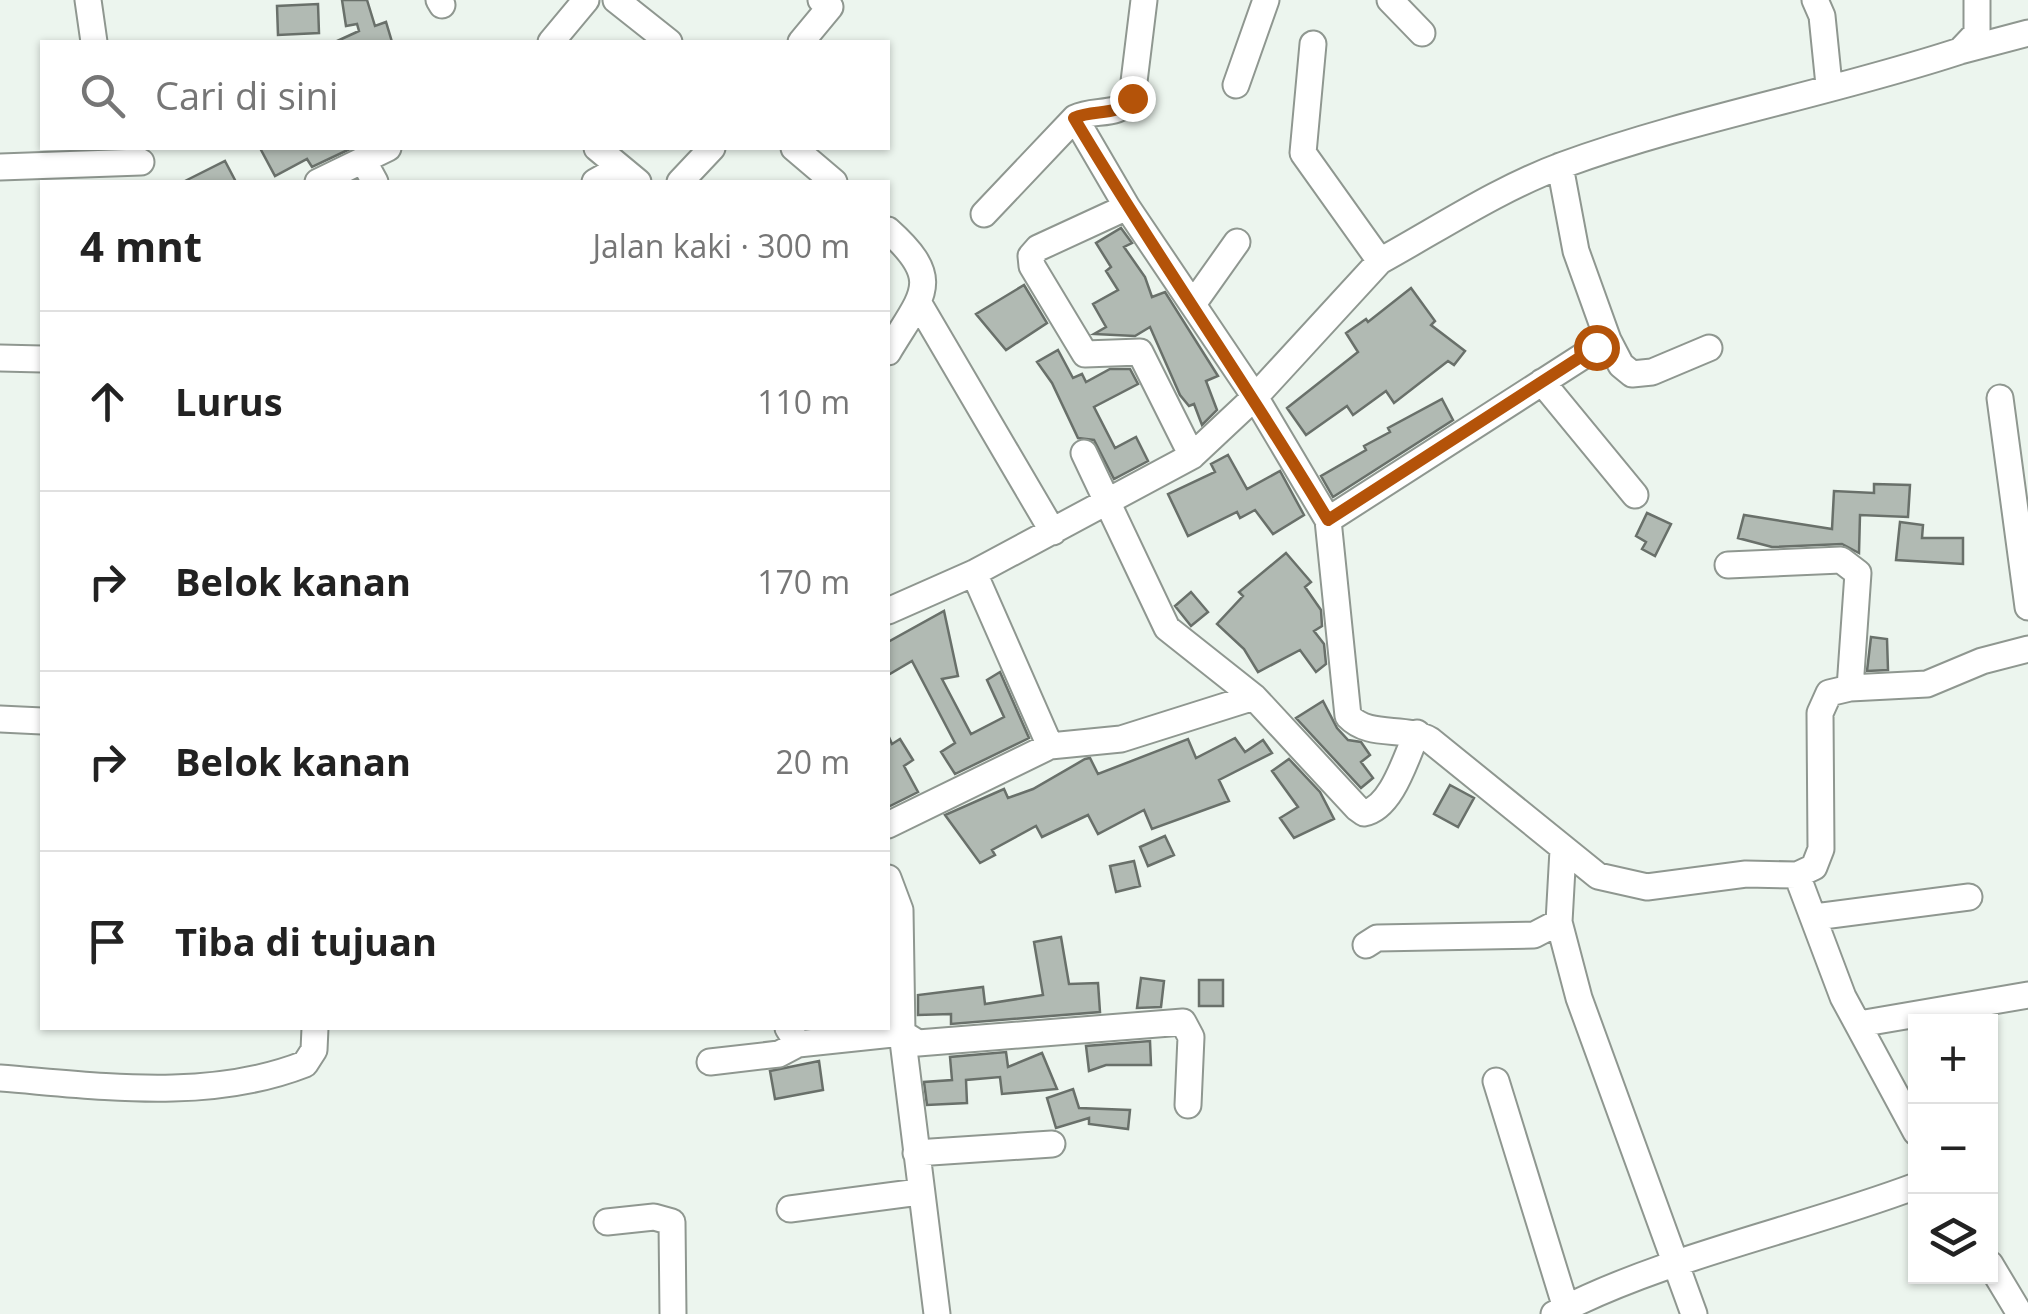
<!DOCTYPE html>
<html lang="id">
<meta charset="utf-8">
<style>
:root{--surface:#fff;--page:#f2f2f2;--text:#222;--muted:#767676;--line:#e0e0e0}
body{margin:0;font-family:"Open Sans",sans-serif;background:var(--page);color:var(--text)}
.controls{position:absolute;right:30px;bottom:30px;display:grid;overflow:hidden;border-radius:0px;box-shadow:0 2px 8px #0004}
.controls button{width:90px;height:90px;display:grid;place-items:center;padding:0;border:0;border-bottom:2px solid var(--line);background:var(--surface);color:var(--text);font:50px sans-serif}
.stop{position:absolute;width:30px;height:30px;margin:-22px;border:8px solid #b45309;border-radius:50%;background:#fff}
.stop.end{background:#b45309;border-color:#fff;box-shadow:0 2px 10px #0008}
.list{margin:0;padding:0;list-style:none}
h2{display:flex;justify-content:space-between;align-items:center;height:130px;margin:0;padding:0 40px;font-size:42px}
h2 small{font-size:32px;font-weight:400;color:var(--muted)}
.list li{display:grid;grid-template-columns:65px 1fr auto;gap:30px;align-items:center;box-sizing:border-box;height:180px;padding:0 40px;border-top:2px solid var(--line)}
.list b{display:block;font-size:38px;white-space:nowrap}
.list em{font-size:32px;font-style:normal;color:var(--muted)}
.icon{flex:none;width:55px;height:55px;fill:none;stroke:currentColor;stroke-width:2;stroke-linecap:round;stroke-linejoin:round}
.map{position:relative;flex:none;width:2028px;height:1314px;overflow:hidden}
.search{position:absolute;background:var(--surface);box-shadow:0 2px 8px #0004;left:40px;top:40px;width:850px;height:110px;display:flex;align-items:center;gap:25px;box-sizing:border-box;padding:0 35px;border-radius:0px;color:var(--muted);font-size:38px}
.panel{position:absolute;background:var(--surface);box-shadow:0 2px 8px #0004;left:40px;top:180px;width:850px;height:850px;border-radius:0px}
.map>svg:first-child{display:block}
.building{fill:#b1bab3;stroke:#69706a;stroke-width:2.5}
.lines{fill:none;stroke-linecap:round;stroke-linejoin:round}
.minor-casing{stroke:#8f9790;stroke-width:29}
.minor{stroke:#fff;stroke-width:25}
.route{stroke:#b45309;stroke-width:12}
</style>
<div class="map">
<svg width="2028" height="1314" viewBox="0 0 2028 1314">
<rect width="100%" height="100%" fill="#ecf5ee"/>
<path class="building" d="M342 0H367L375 26 386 22 392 42H335L359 31 357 24 346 26Z
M318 4 319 33 278 35 277 6Z
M260 148H352L312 167 307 159 275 176Z
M225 161 236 182H183Z
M1121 228 1132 243 1124 247 1145 277 1152 297 1165 292 1218 376 1206 381 1217 410 1202 425 1194 404 1189 406 1180 395 1150 327 1135 336 1094 334 1106 327 1093 304 1118 290 1106 271 1111 267 1096 243Z
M1024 285 1047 323 1006 350 976 314Z
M1411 288 1435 321 1431 325 1465 351 1454 365 1448 361 1394 403 1386 391 1353 415 1347 406 1306 435 1287 408 1358 352 1346 333 1366 319 1368 322Z
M1058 350 1073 378 1082 374 1086 382 1110 369H1130L1138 384 1094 407 1115 448 1136 437 1148 461 1114 479 1094 440 1078 438 1052 383 1037 362Z
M1442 399 1453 420 1333 497 1321 476 1366 450 1364 446 1390 432 1388 428Z
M1228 455 1247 489 1280 471 1304 515 1273 534 1255 510 1240 518 1237 512 1188 536 1168 494 1215 472 1211 464Z
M1874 484 1910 485 1908 517 1860 515 1859 553 1842 544 1772 547 1738 538 1744 515 1832 529 1834 491 1874 493Z
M1647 513 1671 524 1655 556 1642 549 1646 542 1636 536Z
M1900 522 1923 525 1922 538H1963V564L1896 560Z
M1286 553 1311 582 1305 587 1321 610 1322 626 1314 631 1324 644 1326 664 1316 672 1300 650 1258 672 1244 649 1217 624 1243 596 1239 592Z
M1191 592 1208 612 1191 626 1175 606Z
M944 611 958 676 942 679 971 734 1004 717 987 680 1000 672 1029 738 955 774 941 752 955 743 912 661 888 675V642Z
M1871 637 1887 639 1888 670 1867 671Z
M1323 701 1337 728 1348 740 1361 742 1370 755 1361 762 1373 778 1361 788 1296 718Z
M888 735 892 744 900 739 913 760 904 766 918 792 888 807Z
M1235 738 1245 752 1263 740 1272 753 1219 780 1229 801 1152 829 1144 810 1098 834 1088 815 1042 837 1036 826 992 850 995 855 980 863 945 815 1004 789 1008 798 1033 789 1085 759 1090 758 1098 774 1188 739 1196 758Z
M1289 759 1320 792 1334 819 1294 838 1280 818 1298 807 1272 771Z
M1450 785 1474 798 1458 827 1434 814Z
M1165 836 1174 855 1148 866 1140 847Z
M1134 861 1140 886 1116 892 1110 866Z
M1061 937 1069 984 1098 983 1100 1012 951 1024V1014L918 1015V995L983 987 985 1004 1043 995 1034 942Z
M1141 978 1164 981 1161 1007 1137 1008Z
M1199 980H1223V1006H1199Z
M1150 1041 1151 1065H1106L1089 1071 1086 1046Z
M1006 1052 1008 1067 1042 1053 1057 1089 1002 1094 1000 1077 966 1080 967 1103 927 1105 924 1082 952 1080 950 1057Z
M819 1061 823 1090 775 1099 770 1071Z
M1073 1089 1079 1108 1130 1110 1128 1129 1089 1124V1118L1056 1128 1047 1098Z"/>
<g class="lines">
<defs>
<path id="minor" d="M88 0 94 42
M439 0 442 5
M616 0 669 42
M1390 0 1422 33
M1815 0 1822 16 1829 85
M551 42 586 0
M801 42 830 7 821 0
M1960 51 2028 33
M1236 85 1266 0
M1075 118 1127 207 1255 397 1328 520 1348 716C1370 739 1404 725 1430 740L1598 876 1647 887 1746 874 1797 875 1843 997 1916 1132
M597 148 638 182
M794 148 834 182
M363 160 375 182
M0 167 141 162
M318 182 388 148
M595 182 620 168
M680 182 712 148
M1127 207 1038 248 1031 256 1032 266 1085 354 1140 352 1192 456
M984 214 1075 118C1095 108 1117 118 1132 98L1144 0
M888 230C945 281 922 295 888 352
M1380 261C1440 228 1498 189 1563 165 1692 118 1829 94 1960 51L1977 33V0
M918 302 1053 532
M1193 304 1237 242
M1608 340 1621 365 1632 374 1652 372 1709 348
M0 358 42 359
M1542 382 1635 495
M2000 398 2028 607
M1084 453 1167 628 1254 697 1357 808 1364 813C1392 808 1406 757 1417 733
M1328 520 1608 340 1576 251 1560 166
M1728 565 1841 560 1858 573 1850 688 1829 693 1820 713 1821 849 1814 867 1797 875
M974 573 1050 746
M888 611 974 573 1192 456 1255 397 1380 261 1303 153 1313 44
M1850 688 1927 684 1982 661 2028 649
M0 719 42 721
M888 825 1050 746 1121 739 1254 697
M1563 850 1559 922 1579 998 1694 1314
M888 878 900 910 902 1033 937 1314
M1815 917 1969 897
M1366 945 1377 938 1534 935 1559 922
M1859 1024 2028 995
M788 1028 798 1044 902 1033 918 1043 1183 1022 1191 1037 1188 1105
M710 1062 779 1054 798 1044
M0 1078C101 1086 208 1102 305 1064L314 1050 315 1028
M1496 1081 1566 1308
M916 1153 1052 1144
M790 1209 919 1192
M607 1222 654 1217 672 1222 673 1314
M1990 1264 2020 1314
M1554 1314C1663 1257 1799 1230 1916 1186"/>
</defs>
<use href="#minor" class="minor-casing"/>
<use href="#minor" class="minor"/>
</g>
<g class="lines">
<path class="route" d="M1132 98C1117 118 1095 108 1074 118 1155 255 1247 384 1328 520L1596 347"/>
</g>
</svg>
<div class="controls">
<button>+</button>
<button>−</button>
<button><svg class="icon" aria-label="layers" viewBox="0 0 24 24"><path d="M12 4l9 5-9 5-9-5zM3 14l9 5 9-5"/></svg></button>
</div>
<div class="stop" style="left:1596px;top:347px"></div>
<div class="stop end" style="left:1132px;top:98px"></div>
<div class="search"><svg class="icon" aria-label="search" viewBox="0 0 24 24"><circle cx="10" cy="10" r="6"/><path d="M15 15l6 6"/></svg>Cari di sini</div>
<section class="panel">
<h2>4 mnt<small>Jalan kaki · 300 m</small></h2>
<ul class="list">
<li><svg class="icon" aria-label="ahead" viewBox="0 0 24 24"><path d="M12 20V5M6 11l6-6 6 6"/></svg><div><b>Lurus</b></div><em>110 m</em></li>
<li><svg class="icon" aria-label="right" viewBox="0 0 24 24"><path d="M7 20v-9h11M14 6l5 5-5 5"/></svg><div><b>Belok kanan</b></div><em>170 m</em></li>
<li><svg class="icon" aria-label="right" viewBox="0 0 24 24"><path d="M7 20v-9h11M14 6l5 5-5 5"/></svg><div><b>Belok kanan</b></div><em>20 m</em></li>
<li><svg class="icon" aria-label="arrive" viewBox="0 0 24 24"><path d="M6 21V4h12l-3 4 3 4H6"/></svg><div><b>Tiba di tujuan</b></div></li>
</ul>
</section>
</div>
